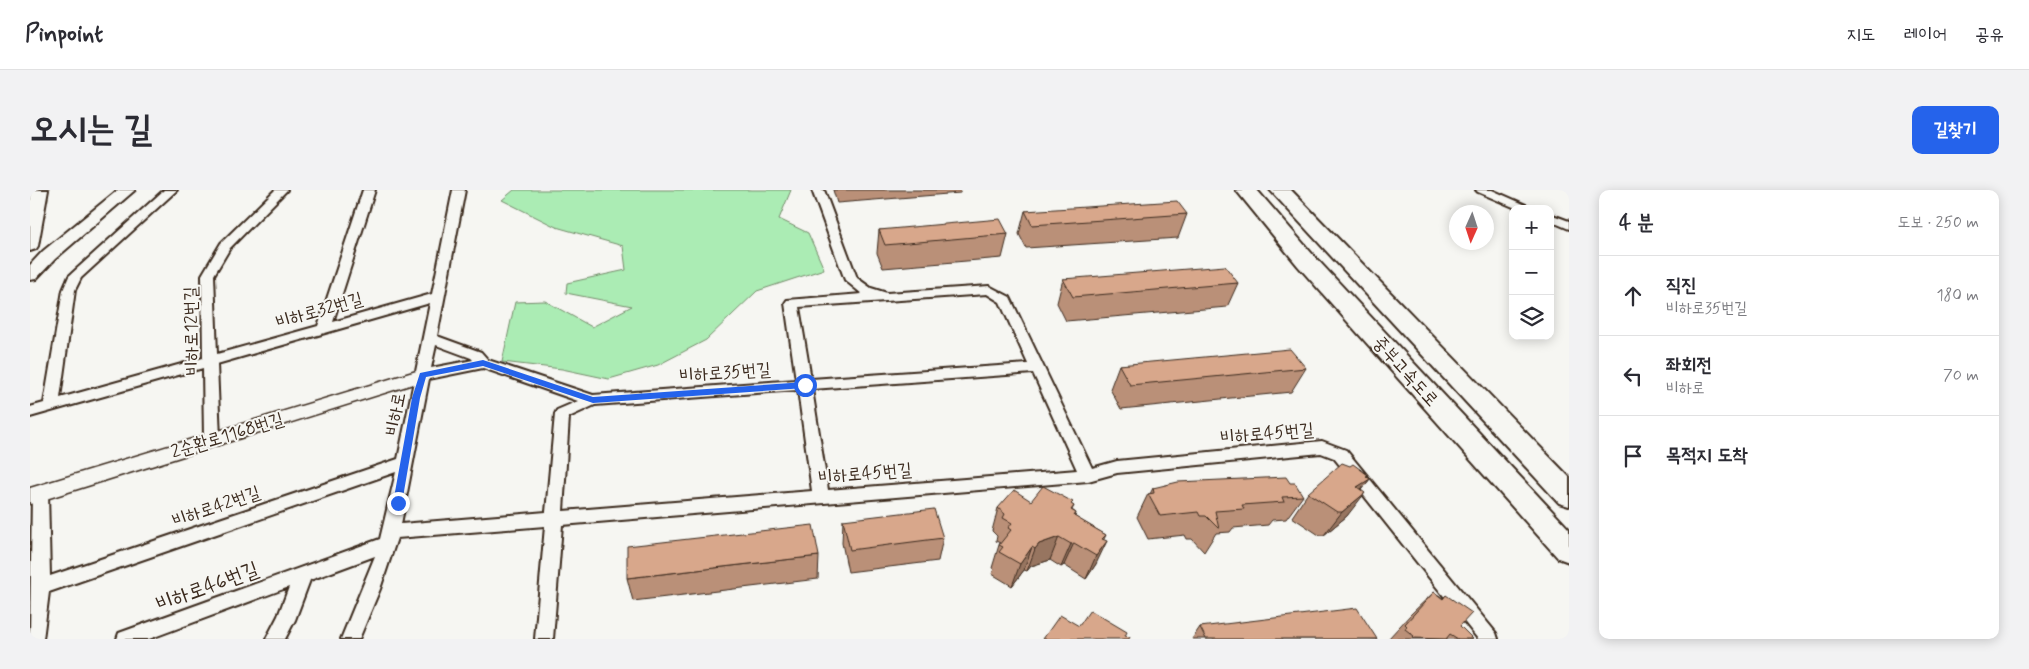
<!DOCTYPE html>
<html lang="ko">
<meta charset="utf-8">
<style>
:root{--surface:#fff;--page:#f2f2f3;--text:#2b2b33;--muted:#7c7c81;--line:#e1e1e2;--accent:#2563eb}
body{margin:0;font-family:Mynerve,"Poor Story",sans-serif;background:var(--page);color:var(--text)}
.controls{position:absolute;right:15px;top:15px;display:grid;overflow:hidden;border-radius:10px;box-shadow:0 2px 12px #0003}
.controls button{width:45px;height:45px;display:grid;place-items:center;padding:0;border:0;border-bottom:1px solid var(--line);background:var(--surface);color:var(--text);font:25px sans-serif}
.compass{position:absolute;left:1419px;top:15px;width:45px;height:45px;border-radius:50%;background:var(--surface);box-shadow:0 2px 12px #0003;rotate:183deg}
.stop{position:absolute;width:15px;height:15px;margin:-11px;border:4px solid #2563eb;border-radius:50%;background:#fff}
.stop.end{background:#2563eb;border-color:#fff;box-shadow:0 1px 5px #0008}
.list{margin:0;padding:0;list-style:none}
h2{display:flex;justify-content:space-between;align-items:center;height:65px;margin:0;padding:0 20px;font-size:21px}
h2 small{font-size:16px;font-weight:400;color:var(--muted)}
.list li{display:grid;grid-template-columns:32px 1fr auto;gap:15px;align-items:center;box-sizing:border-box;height:80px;padding:0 20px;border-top:1px solid var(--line)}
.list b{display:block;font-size:19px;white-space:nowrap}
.list p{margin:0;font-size:16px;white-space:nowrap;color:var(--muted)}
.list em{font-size:16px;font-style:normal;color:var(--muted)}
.icon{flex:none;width:28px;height:28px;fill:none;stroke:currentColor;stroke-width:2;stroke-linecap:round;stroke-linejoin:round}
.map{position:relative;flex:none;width:1539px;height:449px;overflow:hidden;border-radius:10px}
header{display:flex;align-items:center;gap:30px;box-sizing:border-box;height:70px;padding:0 25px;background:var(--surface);border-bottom:1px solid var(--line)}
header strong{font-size:24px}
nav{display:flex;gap:28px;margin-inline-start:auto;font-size:18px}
.intro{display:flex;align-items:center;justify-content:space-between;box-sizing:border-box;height:120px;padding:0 30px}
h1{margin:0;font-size:35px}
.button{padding:12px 22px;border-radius:10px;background:var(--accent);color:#fff;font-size:18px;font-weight:700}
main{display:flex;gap:30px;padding:0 30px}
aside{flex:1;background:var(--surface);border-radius:10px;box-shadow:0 2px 12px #0003}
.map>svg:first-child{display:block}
.green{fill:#abecb4;stroke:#738b69}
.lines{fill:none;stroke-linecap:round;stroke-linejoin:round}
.minor-casing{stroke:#3b2a1e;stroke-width:4}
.tertiary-casing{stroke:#3b2a1e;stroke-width:3}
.secondary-casing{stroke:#3b2a1e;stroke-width:4}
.motorway-casing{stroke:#3b2a1e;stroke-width:4}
.minor{fill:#f6f6f2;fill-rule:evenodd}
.tertiary{fill:#f6f6f2;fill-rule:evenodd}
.secondary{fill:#f6f6f2;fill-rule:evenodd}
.motorway{fill:#f6f6f2;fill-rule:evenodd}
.wall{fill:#ba9078;stroke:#3b2a1e}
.shaded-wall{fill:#977561;stroke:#3b2a1e}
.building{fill:#d8a78b;stroke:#3b2a1e}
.route{fill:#2563eb}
.labels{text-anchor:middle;stroke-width:4;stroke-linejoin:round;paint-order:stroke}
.street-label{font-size:18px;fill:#3b2a1e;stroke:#f6f6f2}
.near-street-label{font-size:21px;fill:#3b2a1e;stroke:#f6f6f2}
</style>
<header>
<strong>Pinpoint</strong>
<nav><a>지도</a><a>레이어</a><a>공유</a></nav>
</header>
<div class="intro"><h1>오시는 길</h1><a class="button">길찾기</a></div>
<main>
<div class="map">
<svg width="1539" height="449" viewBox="0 0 1539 449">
<rect width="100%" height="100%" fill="#f6f6f2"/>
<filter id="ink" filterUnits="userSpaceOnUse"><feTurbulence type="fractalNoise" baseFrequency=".02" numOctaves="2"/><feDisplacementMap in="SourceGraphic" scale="10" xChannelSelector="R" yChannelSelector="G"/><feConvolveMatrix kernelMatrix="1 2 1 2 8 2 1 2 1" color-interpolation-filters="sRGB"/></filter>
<g filter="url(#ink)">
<path class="green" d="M484 0H761L749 29 778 43 794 79 727 101 676 150 628 175 579 189 532 179 472 172 485 112 515 111 562 137 602 116 536 103 537 93 596 80 593 56 526 37 472 10Z"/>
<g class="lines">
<defs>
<path id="minor" d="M134 0H147L51 88 45 100 30 208 173 168 172 85 191 53 245 0H257L200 58 184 85 187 164 288 136 333 0H345L303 132 402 104 423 0H435L407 146 451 162 458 170 563 205 766 190 755 113 757 110 832 104 815 90 782 0H794L827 88 841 98 857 103 959 96 980 107 1062 278 1087 271 1292 251 1316 260 1466 443 1468 449H1448L1304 268 1291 263 1087 283 1058 291 532 335 523 449H505L515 336 367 348 350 399 329 449H311L345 366 280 390 265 430 255 449H236L248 426 259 397 119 449H87L89 443 350 349 366 282 19 402 13 449H0L2 303 4 298 10 297 16 298 18 303 20 386 368 269 400 113 187 174 190 249 187 253 182 255 177 253 174 249 173 178 0 227V217L14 213 33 100 39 86ZM957 104 970 112 998 174 781 189 769 117ZM406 155 441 168 443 170 401 178ZM453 178 548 211 527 220 525 224 516 322 371 334 399 189ZM1003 183 1047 280 798 300 782 199ZM768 200 782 301 533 321 539 227 565 215Z
M1446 0H1462L1505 19H1488L1448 2Z
M1520 24 1539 31V39L1520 31Z"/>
<path id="tertiary" d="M393 179 399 181 402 185 399 189 0 314V298Z"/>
<path id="secondary" d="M2 0H18L8 56 6 59 0 61V13Z
M88 0H105L25 69 6 89 0 90V75L13 61Z"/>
<path id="motorway" d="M1206 0H1227L1284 66 1539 339V372L1528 368 1268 76Z
M1240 0H1261L1539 287V316L1529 313Z"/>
</defs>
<use href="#minor" class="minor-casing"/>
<use href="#tertiary" class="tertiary-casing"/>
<use href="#secondary" class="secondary-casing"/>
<use href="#motorway" class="motorway-casing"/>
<use href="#minor" class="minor"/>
<use href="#tertiary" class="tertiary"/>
<use href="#secondary" class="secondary"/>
<use href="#motorway" class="motorway"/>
</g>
<path class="wall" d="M803 0H931L930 3 807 13Z
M995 21 1157 24 1148 48 996 58 989 44Z
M849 40 978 44 972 68 853 78 847 63Z
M1033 89 1208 93 1197 117 1036 131 1027 113Z
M1089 175 1276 178 1261 202 1091 219 1080 199Z
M1337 286 1340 289 1331 300 1317 326 1294 345H1289L1262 327 1278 303Z
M1260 293 1273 306 1256 329 1242 330 1238 335 1203 338 1200 342 1186 343 1174 362 1162 349H1157L1155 345 1118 349 1107 327 1118 304H1120L1123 298Z
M1001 311 1042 315 1044 316 1042 320 1046 323 1045 327 1076 345 1074 349 1066 374 1056 389 1034 375 1031 377 1020 370 1001 376 997 381 994 380 982 396 962 384 964 379 962 378 969 355 970 353 966 351 967 346 962 341 968 318Z
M813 330 913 348 908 371 818 382 812 353Z
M789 366 788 389 603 411 597 388Z
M1404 402 1413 408 1416 405 1430 436 1443 449H1358L1381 424Z
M1170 437 1347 449H1162Z"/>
<path class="shaded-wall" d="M1338 285 1329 295 1340 289 1321 312 1309 320Z
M1335 303 1317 326 1294 345 1312 322Z
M1029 347 1020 370 1001 376 997 381 1005 359 1009 354Z
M1077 351 1066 374 1056 389 1066 366Z
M1044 353 1034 375 1031 377 1041 354Z
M1002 357 994 380 982 396 990 374Z"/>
<path class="building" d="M1147 11 1157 24 1002 35 995 21Z
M970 29 978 44 855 55 849 40Z
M1195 76 1208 93 1043 107 1033 89Z
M1260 159 1276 178 1100 195 1089 175Z
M1312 273 1320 276 1323 274 1338 285 1336 286 1340 289 1327 297 1335 303 1312 322H1307L1278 303Z
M1256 287 1260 293H1265L1273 306 1252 307 1254 312 1212 315 1214 319 1185 321 1189 339 1176 326H1170L1168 322 1130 326 1118 304 1124 303 1123 298 1148 292Z
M1013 296 1043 312 1041 314 1044 316 1041 320 1046 323 1044 326 1076 345 1072 349 1077 351 1066 366 1044 353 1041 354 1029 347 1009 354 1005 359 1002 357 990 374 969 362 973 357 969 355 981 340 978 338 982 333 973 328 975 324 968 318 984 300 1001 311Z
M904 319 913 348 820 360 813 330Z
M783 335 789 366 597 388V356Z
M1404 402 1413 409 1416 405 1442 423 1430 436 1443 449H1428L1420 444 1416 449 1382 448 1384 446 1375 439 1377 436 1375 434Z
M1327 418 1347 449H1176L1170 437Z
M1060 420 1097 442 1095 446 1100 447 1099 449H1013L1030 425 1049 436Z"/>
</g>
<path class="route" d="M453 170 563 207 775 192 779 195 775 198 563 213 453 176 396 187 390 208 372 313 371 316H365L363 313 382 208 390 183Z"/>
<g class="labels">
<g class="street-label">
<text transform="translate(289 120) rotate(-16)" y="6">비하로32번길</text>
<text transform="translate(161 141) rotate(-91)" y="6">비하로12번길</text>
<text transform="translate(1376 181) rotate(48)" y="6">중부고속도로</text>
<text transform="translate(695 182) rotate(-4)" y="6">비하로35번길</text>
<text transform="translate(365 224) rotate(-79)" y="6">비하로</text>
<text transform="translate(1237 243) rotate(-5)" y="6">비하로45번길</text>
<text transform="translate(197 245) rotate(-17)" y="6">2순환로1168번길</text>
<text transform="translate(835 283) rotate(-5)" y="6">비하로45번길</text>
<text transform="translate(186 316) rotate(-19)" y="6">비하로42번길</text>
</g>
<g class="near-street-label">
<text transform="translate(177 396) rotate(-20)" y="7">비하로46번길</text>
</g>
</g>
</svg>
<div class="controls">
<button>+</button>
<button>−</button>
<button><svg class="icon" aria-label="layers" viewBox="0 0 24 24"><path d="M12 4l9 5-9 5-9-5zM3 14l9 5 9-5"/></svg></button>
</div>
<svg class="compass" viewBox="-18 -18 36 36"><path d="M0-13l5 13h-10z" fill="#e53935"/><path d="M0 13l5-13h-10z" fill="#7c7c81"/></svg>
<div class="stop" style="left:775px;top:195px"></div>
<div class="stop end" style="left:368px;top:313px"></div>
</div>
<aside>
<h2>4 분<small>도보 · 250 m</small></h2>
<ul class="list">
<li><svg class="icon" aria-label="ahead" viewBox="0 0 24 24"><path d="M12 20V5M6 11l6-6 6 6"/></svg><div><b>직진</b><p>비하로35번길</p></div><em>180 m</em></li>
<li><svg class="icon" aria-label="left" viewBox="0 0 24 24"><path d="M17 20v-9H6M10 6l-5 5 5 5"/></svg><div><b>좌회전</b><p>비하로</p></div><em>70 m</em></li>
<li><svg class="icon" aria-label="arrive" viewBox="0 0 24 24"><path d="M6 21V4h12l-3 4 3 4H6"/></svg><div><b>목적지 도착</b></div></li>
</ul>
</aside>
</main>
